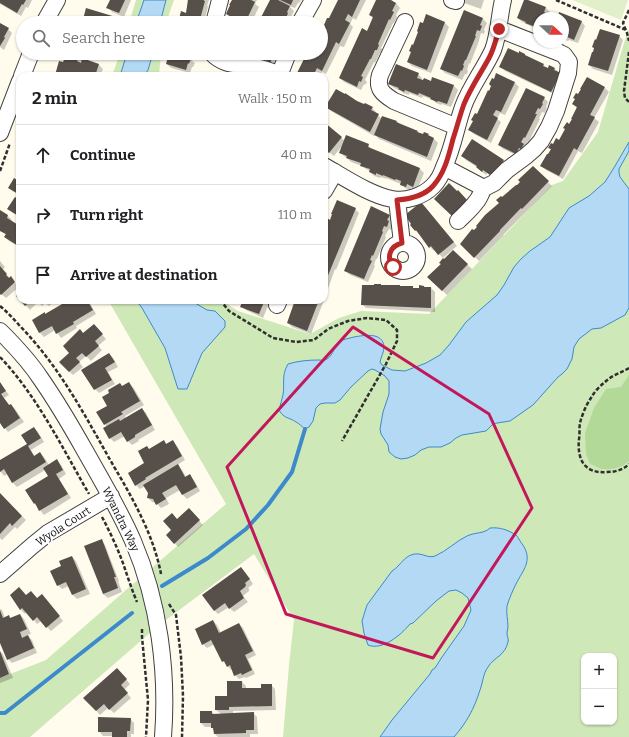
<!DOCTYPE html>
<meta charset="utf-8">
<style>
:root{--surface:#fff;--page:#f2f2f2;--text:#202124;--muted:#757577;--line:#e0e0e0}
body{margin:0;font-family:Bitter,serif;background:var(--page);color:var(--text)}
.controls{position:absolute;right:12px;bottom:12px;display:grid;overflow:hidden;border-radius:8px;box-shadow:0 1px 3px #0004}
.controls button{width:36px;height:36px;display:grid;place-items:center;padding:0;border:0;border-bottom:1px solid var(--line);background:var(--surface);color:var(--text);font:20px sans-serif}
.compass{position:absolute;left:533px;top:12px;width:36px;height:36px;border-radius:50%;background:var(--surface);box-shadow:0 1px 3px #0004;rotate:111deg}
.stop{position:absolute;width:12px;height:12px;margin:-9px;border:3px solid #bb2828;border-radius:50%;background:#fff}
.stop.end{background:#bb2828;border-color:#fff;box-shadow:0 1px 4px #0008}
.list{margin:0;padding:0;list-style:none}
h2{display:flex;justify-content:space-between;align-items:center;height:52px;margin:0;padding:0 16px;font-size:17px}
h2 small{font-size:13px;font-weight:400;color:var(--muted)}
.list li{display:grid;grid-template-columns:26px 1fr auto;gap:12px;align-items:center;box-sizing:border-box;height:60px;padding:0 16px;border-top:1px solid var(--line)}
.list b{display:block;font-size:15px;white-space:nowrap}
.list em{font-size:13px;font-style:normal;color:var(--muted)}
.icon{flex:none;width:22px;height:22px;fill:none;stroke:currentColor;stroke-width:2;stroke-linecap:round;stroke-linejoin:round}
.map{position:relative;flex:none;width:629px;height:737px;overflow:hidden}
.search{position:absolute;background:var(--surface);box-shadow:0 1px 3px #0004;left:16px;top:16px;width:312px;height:44px;display:flex;align-items:center;gap:10px;box-sizing:border-box;padding:0 14px;border-radius:22px;color:var(--muted);font-size:15px}
.panel{position:absolute;background:var(--surface);box-shadow:0 1px 3px #0004;left:16px;top:72px;width:312px;height:232px;border-radius:12px}
.map>svg:first-child{display:block}
.green{fill:#cfe8b8;fill-rule:evenodd}
.forest{fill:#b2d998}
.pitch{fill:#e1f0ca}
.water{fill:#b3d9f5;stroke:#3c8acb}
.shadow{fill:#0003}
.lines{fill:none;stroke-linecap:round;stroke-linejoin:round}
.stream{stroke:#3c8acb;stroke-width:4}
.building{fill:#564f4a}
.minor-casing{stroke:#404040;stroke-width:18}
.path{stroke:#2f2f2f;stroke-width:2.5;stroke-dasharray:4 2;stroke-linecap:butt}
.minor{stroke:#fff;stroke-width:16}
.route{stroke:#bb2828;stroke-width:5}
.marked{fill:none;stroke:#c2185b;stroke-width:3;stroke-linejoin:round}
.labels{text-anchor:middle;stroke-width:4;stroke-linejoin:round;paint-order:stroke}
.street-label{font-size:11px;fill:#0d0d0d;stroke:#fff}
</style>
<div class="map">
<svg width="629" height="737" viewBox="0 0 629 737">
<rect width="100%" height="100%" fill="#fffcee"/>
<path class="green" d="M136 0H174L166 23H129Z
M629 30V737H283L289 665 294 620 254 554 158 626 30 737H0V678L46 660 126 590 226 504 108 300H221L238 311 310 334 339 318 361 311 429 314 552 185 563 181 598 132 624 43 628 31ZM584 656H614V722H584Z
M120 53H161L159 76H112Z"/>
<path class="forest" d="M629 375V461C622 468 611 470 602 469 598 468 594 465 590 464L586 454 585 433 594 408 606 389 621 387Z"/>
<path class="pitch" d="M572 0H628L621 20Z"/>
<path class="water" d="M144 0H166L160 23H136Z
M127 53H153L148 70 144 76H120Z
M629 142V151L619 169V173L620 177 629 189V308L625 315 601 328 592 329 579 339 574 347 572 359 567 369 562 374 558 377 533 405 510 421 497 423 492 425 486 431 462 435 456 438 450 443 441 447H429L421 450 415 455 408 458 401 459 395 457 389 452 388 445 381 434 380 429 383 412 389 394V381L385 376 375 370 372 369 368 371 351 387 340 400 335 403H325L320 404 316 408 313 421 309 427 305 429C302 427 300 424 296 422 289 417 284 419 279 410 280 405 282 400 283 395 285 383 281 376 288 364 297 361 309 360 318 360 322 360 324 361 327 359 334 355 334 344 342 340 346 339 350 338 354 337 365 335 383 332 384 347 384 352 381 357 380 362L382 365 392 370 405 371 426 363 440 355 449 345 466 322 497 295 504 285 514 267 521 259 530 251 550 237 569 208 589 196 605 182 615 166Z
M136 300H190L207 310 215 311 225 321V327L202 353 187 389H178L165 348 142 308Z
M490 528C500 527 508 530 516 535 519 538 520 542 523 545 533 561 523 570 516 584 513 590 509 599 507 606 506 613 508 620 508 627 508 629 507 631 507 633 507 637 509 639 508 642 505 656 494 657 488 667 483 674 483 682 480 690 474 709 467 722 454 737H380L392 720 430 674 432 670 435 668 442 657 464 626 471 610 468 598 462 593 456 590 449 591 436 601 413 623 410 624C401 635 382 651 368 645L364 633 362 621 367 605 392 571C399 567 403 558 411 555 421 551 427 559 435 556 447 551 456 541 467 536 475 532 484 534 490 528Z"/>
<path class="shadow" d="M0 0H32L28 8 26 7 21 16 0 4Z
M111 0H131L124 17 112 12 108 7Z
M187 0H209L207 6H208L204 23H178L186 14 188 1Z
M233 0H257L255 4 259 7 251 23H240L231 18 227 14Z
M271 0H301L299 3H298L295 8 289 6 294 11 291 17 292 18 290 21 288 20 287 23H260Z
M339 0H366L356 20 353 18 350 24 353 27 344 47 340 46 326 74 322 72 320 76H296L308 53H321V36Z
M377 0H388L396 3 400 8 396 15 397 17 394 23H393L381 48 383 50 381 54 380 53 375 63 374 62 365 80 367 82 365 85 364 84 361 90 344 82 340 78 368 32 373 18 370 15Z
M456 0H484L481 9Z
M525 0 546 8 550 12 549 15 558 18 560 13 581 21 585 26 578 43 569 40 568 41 563 39V18H539V29L538 28 537 29 522 22 518 18Z
M464 11 483 19 487 23 484 30 485 31 484 34 481 33 479 40V41L470 64 469 63 467 70 468 71 467 74H465L462 80 445 73 441 69Z
M427 16 445 23 449 27 431 73 412 66 408 62 414 46Z
M118 19 123 23H83Z
M0 24 8 29 12 33 4 50 0 47Z
M619 36 623 40 612 75 593 69 589 65Z
M68 53H84L82 60 99 65 103 69 100 76H58L56 74 64 63Z
M170 53H194L192 61 195 63 193 67H192L190 73 171 68 167 64Z
M250 53H281L274 66 263 62 259 58 260 53 258 57Z
M543 65 549 69 550 67 555 69 560 73 556 95 505 71 501 67Z
M418 74 422 78 421 81 454 86 458 90 451 107 442 104 441 105 436 103 433 100 423 96 422 98 409 93V95L403 93 401 91 394 88 389 84Z
M497 75 515 83 519 87 505 115 500 113 497 119 501 122 491 143 474 134 470 130 489 92Z
M605 88 609 92 594 118 599 122 582 153 578 151 563 179 546 170 542 166 552 150 550 148 560 141 570 125 578 109 573 104Z
M544 98 548 102 546 107 547 108 545 113 542 112 539 118 540 119 529 141H528L525 147 521 157 503 149 499 145Z
M357 102 372 108 376 112 375 113 382 119 383 117 397 121 400 125 417 131 423 135 424 133 434 139 438 143 431 161 379 139 375 135 374 136 331 111 327 107Z
M324 123 345 141 368 145 372 150 420 169 424 173 417 190 411 188 410 190 405 188 401 184 386 178 387 179 381 177 380 178 374 176 370 172V171L366 169 362 166 351 162 347 158 344 156 340 152 342 146 334 156 325 149 324 151Z
M462 156 503 161 507 165 497 180 487 173 486 175 481 171 477 167 466 160Z
M533 168 552 186 503 235H504L479 261 461 244 500 203 502 199 517 187Z
M425 207 457 246 443 258 435 250 434 251 430 247 420 234H419L415 230 413 224Z
M355 209 359 213 336 270 335 269 324 300V236L331 221Z
M0 211 8 216 12 220 11 222 20 227V247L9 241 5 237 6 235 0 230Z
M389 215 394 219 391 224 393 226 391 230 389 229 385 236 386 237 377 259H376L374 265 375 266 368 282 350 275 345 270Z
M453 251 472 269 447 295 428 277Z
M0 261 5 267 2 270 19 287 6 298 0 293Z
M375 285H381L383 286 413 287 414 289H420V286H424L426 288H431L435 292V312L366 308 362 304 375 286Z
M21 300H56L49 306 45 303 42 306 38 302 30 310Z
M71 300H88L96 314 76 326 77 328 61 338 55 330 44 337 40 333 33 320 46 315Z
M244 300H269L272 302 270 307 268 306 263 318 246 310 242 306Z
M298 300H324L311 334 292 327 288 323 296 305Z
M97 329 106 339 98 346 102 350 91 361 86 356 79 362 83 367 73 375 69 371 70 353 84 334Z
M109 354 113 358 118 367 108 372 115 384 99 393 95 389Z
M0 383 9 395 4 398 10 406 11 405 15 409 24 422 8 432 0 422Z
M129 383 133 387 144 405 125 416 126 418 142 409 146 413 155 430 138 440 139 441 132 445 128 441 125 436 114 442 110 438 107 427 105 424 111 393 120 384 123 387Z
M34 428 38 432 44 442 31 450 35 457 40 453 44 457 49 465 57 461 61 465 66 474 59 479 71 498 44 515 34 503 49 476 45 470 17 487 13 483 8 474 4 476 0 471V461L28 444Z
M164 441 167 445 173 442 177 446 185 460 177 465 182 470 186 477 190 476 194 480 200 491 187 499 183 495 180 490 166 498 169 504 161 508 156 503 152 502 148 498 149 493 145 486 140 489 136 485 145 464 149 450Z
M0 494 26 520 17 529 15 527 2 540 0 538Z
M193 514 203 525 178 547 167 535 172 530 177 520Z
M101 540 105 545 119 581H118L122 592 108 598 103 594Z
M72 557 76 561 90 594 77 599 73 595 69 586 62 589 58 585 62 567Z
M245 572 253 584 248 588 249 589V591L243 596 248 602 234 612 229 607 218 614 214 610Z
M11 595 26 596 37 599 46 600 63 621 51 631 41 621 37 624 27 611 25 614 21 610Z
M0 609 2 610 5 618 9 616 11 619 20 615 24 619 31 634 27 635 32 640 37 653 12 663 8 659 0 640Z
M213 621 217 625 221 633 239 624 243 628 256 655 248 659 255 674 246 678 245 677 239 679 235 675 233 670H231L223 661 215 644 207 648 203 644Z
M0 651 3 654 13 678 0 683Z
M121 673 130 684 124 690 131 698 114 713 108 708 100 715 85 698Z
M242 682 246 686V689H262L271 685 275 689 276 710 233 711V714L253 713 257 717 258 734H250V737H218L215 734V730L212 727H205L201 723V712H212L214 714H221L216 710Z
M130 719 134 723V734H131V737H113V736H103L99 731Z"/>
<g class="lines">
<path class="stream" d="M162 586 208 558 246 529 268 505 292 472 305 429
M0 713H5L132 613"/>
</g>
<path class="building" d="M0 0H26L23 5 22 4 17 13 0 3Z
M110 0H125L119 13 106 8Z
M188 0H204V1H205L199 23H178L181 11 186 13Z
M232 0H251L255 2 245 23H243L226 14 230 5H229Z
M270 0H278L290 6 287 12 288 13 286 18 284 17 282 22 284 23H258Z
M280 0H293L291 5Z
M338 0H360L352 17 348 14 345 20 350 23 339 44 336 42 322 71 317 68 314 74 318 76H295L296 73H297L307 53H321V35L325 26 324 25 327 18H329Z
M376 0H391L396 3 392 11 394 12 390 20 389 19 378 44 379 45 377 50H375L371 59H370L361 76 363 77 361 82 359 81 357 87 339 78 362 28 367 31 373 17 369 15Z
M524 0H528L546 7 544 12 550 15 551 14 558 17 559 12 582 21 574 40 565 36 563 40V18H539V27L534 25 533 26 525 23 526 22 517 18Z
M86 8 119 18 117 23H82Z
M464 10 483 18 480 25 482 26 480 31 477 30 475 36H476L466 60H465L463 65 464 66 462 71 461 70 458 76 440 69Z
M426 14 445 22 427 70 407 62 411 52 409 51 412 44 413 45 418 32 417 31 420 22 423 23Z
M0 23 9 28 4 37 5 38 0 46Z
M600 29 620 35 608 71 588 65 592 52H593L594 48 592 47 595 39 596 40Z
M508 48 519 53V51L525 54V55L544 64 543 66 548 68 549 65 555 68 554 70 561 73 551 92 499 67Z
M67 53H79L77 61 81 63 82 58 99 64 95 76H59L55 75 59 61 63 62Z
M169 53H189L188 57 191 58 189 64 188 63 186 70 166 64Z
M254 53H275L270 63 264 59 263 61 258 58 259 56Z
M396 64 419 73 417 78 423 80 424 78 431 81 432 77 454 85 447 104 438 101 437 102 430 99 431 98 419 93 418 95 405 90 404 92 398 89 399 88 388 84Z
M496 73 515 82 501 112 496 110 493 115 498 118 487 140 468 130 473 121 471 120 475 113 477 114 488 90 489 91 491 86 489 84 492 78 494 79Z
M587 77 605 87 590 115 595 117 577 150 574 148 559 176 540 166 547 154H548L551 149 548 148 551 143 553 144 556 138 559 140 565 129 563 128 567 122 569 124 572 119H571L577 107 572 104 575 99 573 98 576 93 578 94 581 89H580Z
M526 88 545 97 542 103 543 104 540 109 538 108 535 114H537L525 138 524 137 521 142 524 144 521 149 519 148 516 154 498 145Z
M336 89 345 94V93L357 101 364 104 365 103 373 107 371 110 379 114 370 132 325 107Z
M382 116 397 121 396 122 418 131 417 132 423 134 424 132 429 134 428 135 434 138 427 157 374 135Z
M324 122 342 137 329 153 324 149Z
M346 135 369 144 368 147 420 168 413 187 407 184 406 187 400 185 401 181 396 179 395 180 383 175V176L376 173V175L369 172 370 169 360 166 361 163 346 158 347 156 339 153Z
M472 139 504 160 493 177 483 170 482 172 476 167 477 166 461 156Z
M533 166 549 181 522 209 521 208 500 230V231L474 258 460 244 472 229 474 230 477 227 476 226 485 215 499 203 496 200 501 196 502 197 516 185H517L520 182 518 180Z
M14 178 20 182V190L18 194 8 188Z
M449 183 457 191 458 190 468 201 453 217 434 199Z
M20 196V217L7 209 15 197 18 199Z
M337 200 356 208 324 285V233L326 225 325 224 327 218 330 220 332 214H331Z
M421 202 454 242 438 255 431 246 429 248 416 230 415 231 410 225 411 224 405 215Z
M371 206 390 215 387 220 389 221 387 227 384 226 382 231 383 232 373 256 372 255 370 260 372 261 369 267 364 279 344 271Z
M0 210 8 215 7 218 20 226V247L4 237 6 234 0 231Z
M453 250 468 264 442 291 427 277 441 264 439 263 443 258 444 259Z
M0 266 7 274 6 275 9 278 11 276 15 282 1 295 0 294Z
M374 284H381V285H400V286H413V288H419V285L424 286V287H431V308L361 305 362 285H374Z
M20 292V300H32L25 306 16 296Z
M69 300H87L93 310 73 322 74 324 56 334 52 326 39 333 32 320 45 312V314Z
M243 300H267L266 303 264 302 259 314 240 307Z
M297 300H319L307 331 287 323 294 303 296 304Z
M94 324 103 334 95 341 99 346 86 357 82 353 76 358 80 362 69 372 59 362 69 353 63 346 80 329 83 333Z
M109 353 115 362 105 368 112 380 94 390 81 370Z
M0 382 6 391 1 394 9 405 11 404 20 418 4 429 0 423Z
M129 382 140 401 121 412 123 414 104 425 96 412 107 406 102 397 109 393 108 390 120 383 122 386Z
M142 408 152 425 135 435V437L127 442 121 432 109 439 103 428 119 419 120 421Z
M34 427 41 438 28 446 34 456 40 452 46 462 12 483 4 469 0 472V460L27 444 21 435Z
M164 440 166 444 173 440 182 456 145 478 146 479 135 486 128 473 144 463 138 451 147 446 149 449Z
M57 459 63 470 56 474 68 494 39 511 35 503 34 504 25 490 48 476 43 468Z
M178 464 185 477 190 474 197 487 182 495 176 485 162 493 166 499 156 505 153 499 147 498 148 493 143 485Z
M0 493 22 516 12 526 10 523 0 534Z
M189 508 200 520 174 544 166 535 171 530 163 521 172 513 177 519Z
M102 539 116 577H114L118 588 103 594 84 546Z
M72 556 86 589 72 595 66 582 57 586 50 571 61 566 59 561Z
M241 567 250 579 245 583 246 585 245 587 240 591 244 598 229 609 225 603 214 611 202 595Z
M19 587 26 595 31 591 37 598 42 594 60 616 46 628 37 617 33 621 22 608 20 610 10 595Z
M0 610 3 618 9 615 10 618 20 614 27 629 20 632 22 638 28 635 34 648 7 660 0 643Z
M213 620 219 633 239 623 253 651 245 655 252 670 242 675 241 673 234 676 230 665 227 667 224 661 222 662 211 640 202 645 195 629Z
M0 651 9 674 0 678Z
M117 668 127 679 121 685 128 693 109 710 104 704 96 711 83 698Z
M227 681H242V688H261V684H272V706L229 707V710H215V696H227Z
M200 711H212V714L254 712V730H246V733L214 734 213 728H211V723H200Z
M98 717 131 718 130 731H127V737H112V732H98Z"/>
<g class="lines">
<defs>
<path id="minor" d="M452 0 456 1
M405 22 380 75C376 89 383 94 394 101L457 127
M44 23 57 0
M214 23 220 0
M300 23 313 0
M212 53C223 66 240 64 254 67 263 68 271 72 279 74
M22 76 31 53
M279 76 288 53
M0 133 20 81
M324 166C344 177 370 195 392 199 406 202 423 196 433 186 438 181 442 173 444 167 453 148 456 127 463 107 470 87 484 70 493 50 499 34 499 17 503 0
M444 167 484 188C481 192 480 198 476 202 471 209 464 215 458 221
M484 188 494 183 507 170 526 156 534 149 541 141 549 127 556 111 568 73 569 62 564 55 560 53 499 29
M324 191 335 172
M397 200 402 243
M389 257a14 14 0 1 1 28 0a14 14 0 1 1-28 0Z
M277 305 279 300
M0 331C15 346 30 362 41 379 57 402 71 426 84 449 101 479 119 509 133 541 159 602 168 671 163 737
M0 574 32 546 48 533 111 496"/>
</defs>
<use href="#minor" class="minor-casing"/>
<path class="path" d="M556 0 626 30
M629 10 623 23 627 33 629 41
M629 52 624 91 625 98 629 102
M0 171 10 143
M220 300 229 311 273 338 296 342 314 340 328 329 348 321 367 318 386 320 397 330V341L386 364 342 441
M0 306C7 312 13 318 19 325 58 365 82 410 109 458 130 494 153 532 161 574
M0 357C37 396 62 447 89 494
M629 368C621 373 612 375 605 382 600 386 594 392 591 398 586 405 582 415 580 423 579 428 580 434 579 439 577 459 584 474 607 472 615 472 623 470 629 464
M102 517C110 532 118 549 124 566 128 578 132 590 137 602
M169 604 176 615 181 657 183 696 182 737
M142 629V637L148 700 146 737"/>
<use href="#minor" class="minor"/>
</g>
<g class="lines">
<path class="route" d="M393 267C386 257 390 246 402 243L397 200C411 199 424 196 433 186 445 173 449 154 453 139 457 127 460 115 464 104 471 87 481 73 489 58 494 49 496 39 499 29"/>
</g>
<path class="marked" d="M353 327 489 414 532 508 433 658 286 614 227 467Z"/>
<g class="labels">
<g class="street-label">
<text transform="translate(121 519) rotate(64)" y="4">Wyandra Way</text>
<text transform="translate(63 526) rotate(-33)" y="4">Wyola Court</text>
</g>
</g>
</svg>
<div class="controls">
<button>+</button>
<button>−</button>
</div>
<svg class="compass" viewBox="-18 -18 36 36"><path d="M0-13l5 13h-10z" fill="#e53935"/><path d="M0 13l5-13h-10z" fill="#757577"/></svg>
<div class="stop" style="left:393px;top:267px"></div>
<div class="stop end" style="left:499px;top:29px"></div>
<div class="search"><svg class="icon" aria-label="search" viewBox="0 0 24 24"><circle cx="10" cy="10" r="6"/><path d="M15 15l6 6"/></svg>Search here</div>
<section class="panel">
<h2>2 min<small>Walk · 150 m</small></h2>
<ul class="list">
<li><svg class="icon" aria-label="ahead" viewBox="0 0 24 24"><path d="M12 20V5M6 11l6-6 6 6"/></svg><div><b>Continue</b></div><em>40 m</em></li>
<li><svg class="icon" aria-label="right" viewBox="0 0 24 24"><path d="M7 20v-9h11M14 6l5 5-5 5"/></svg><div><b>Turn right</b></div><em>110 m</em></li>
<li><svg class="icon" aria-label="arrive" viewBox="0 0 24 24"><path d="M6 21V4h12l-3 4 3 4H6"/></svg><div><b>Arrive at destination</b></div></li>
</ul>
</section>
</div>
